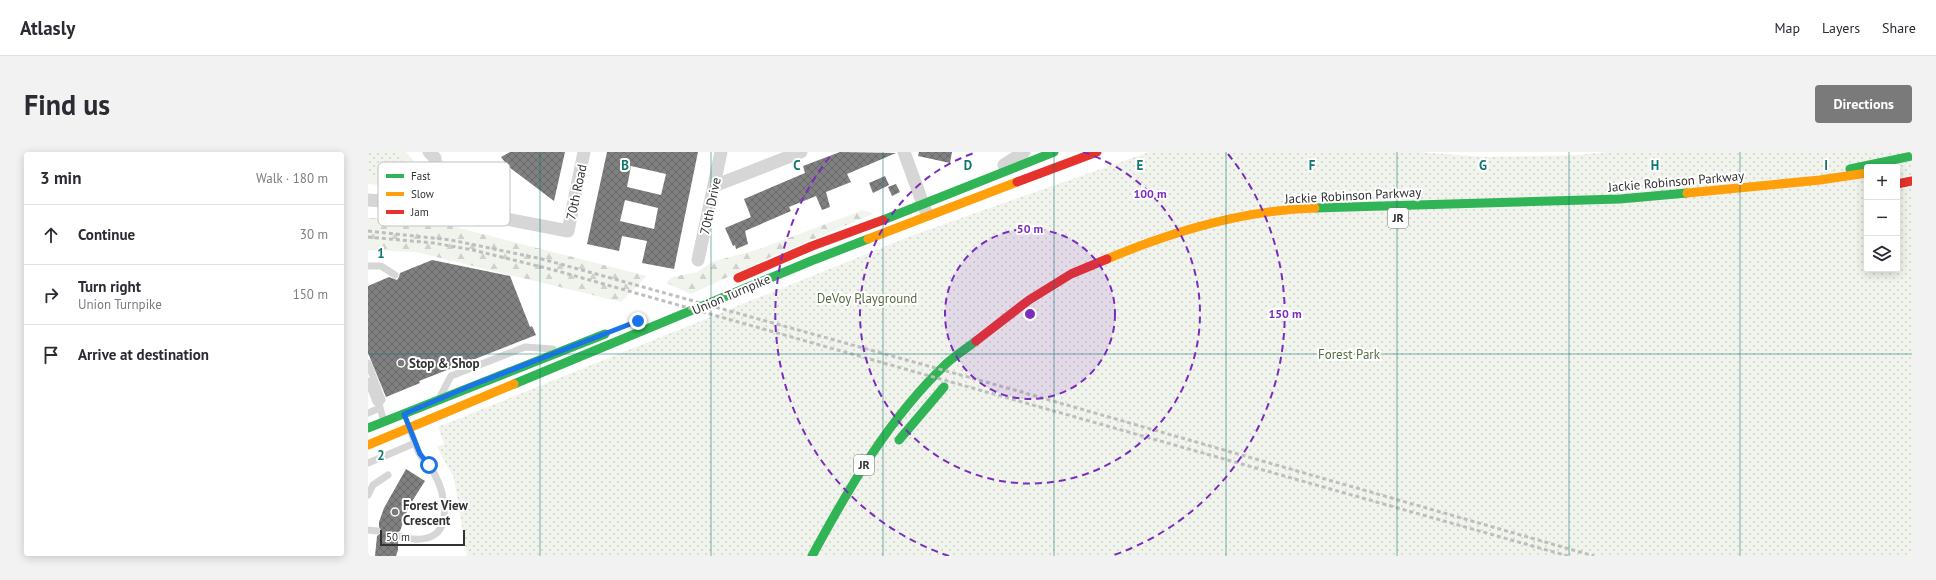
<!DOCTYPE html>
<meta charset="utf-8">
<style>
:root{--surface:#fff;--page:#f2f2f3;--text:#2b2b33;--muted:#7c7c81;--line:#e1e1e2;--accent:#7a7a7a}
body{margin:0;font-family:"PT Sans",sans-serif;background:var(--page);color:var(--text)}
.controls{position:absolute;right:12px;top:12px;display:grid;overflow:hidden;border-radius:4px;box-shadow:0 2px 10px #0003}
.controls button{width:36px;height:36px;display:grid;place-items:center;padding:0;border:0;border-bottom:1px solid var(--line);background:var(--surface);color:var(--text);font:20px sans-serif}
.scale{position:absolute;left:12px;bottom:10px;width:85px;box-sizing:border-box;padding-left:4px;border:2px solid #323232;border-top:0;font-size:11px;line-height:14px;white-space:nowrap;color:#323232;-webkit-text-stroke:3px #fff;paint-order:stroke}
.stop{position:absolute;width:12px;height:12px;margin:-9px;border:3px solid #1a73e8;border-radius:50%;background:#fff}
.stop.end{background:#1a73e8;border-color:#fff;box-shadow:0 1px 4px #0008}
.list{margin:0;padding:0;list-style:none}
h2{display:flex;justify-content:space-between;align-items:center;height:52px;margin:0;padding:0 16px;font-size:17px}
h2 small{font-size:13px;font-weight:400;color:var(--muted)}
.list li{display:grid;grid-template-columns:26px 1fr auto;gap:12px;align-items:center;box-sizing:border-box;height:60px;padding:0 16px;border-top:1px solid var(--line)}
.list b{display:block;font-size:15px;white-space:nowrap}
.list p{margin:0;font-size:13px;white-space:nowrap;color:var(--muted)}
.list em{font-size:13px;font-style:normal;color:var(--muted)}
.icon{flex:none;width:22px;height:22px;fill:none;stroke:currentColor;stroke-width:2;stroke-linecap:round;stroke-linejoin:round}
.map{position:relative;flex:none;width:1544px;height:404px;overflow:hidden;border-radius:4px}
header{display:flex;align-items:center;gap:24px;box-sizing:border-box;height:56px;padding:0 20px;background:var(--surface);border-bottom:1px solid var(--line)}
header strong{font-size:19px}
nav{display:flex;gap:22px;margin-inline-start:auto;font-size:14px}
.intro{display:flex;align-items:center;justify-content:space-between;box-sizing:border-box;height:96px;padding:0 24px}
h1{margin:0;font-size:28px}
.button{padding:10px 18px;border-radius:4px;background:var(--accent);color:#fff;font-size:14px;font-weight:700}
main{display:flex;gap:24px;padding:0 24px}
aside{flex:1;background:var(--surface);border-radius:4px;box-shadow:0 2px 10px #0003}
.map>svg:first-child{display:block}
.green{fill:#f1f4ed}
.forest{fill:url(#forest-firs)}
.park{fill:url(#park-dots);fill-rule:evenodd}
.building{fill:url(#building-cross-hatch);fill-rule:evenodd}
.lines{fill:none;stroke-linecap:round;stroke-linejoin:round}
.lane{stroke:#d6d6d6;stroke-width:7}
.street{stroke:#d6d6d6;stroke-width:13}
.fast{stroke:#30b455;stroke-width:9}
.slow{stroke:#ff9f0a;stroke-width:9}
.jam{stroke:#e5322d;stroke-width:9}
.rail{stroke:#bebebe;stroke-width:3;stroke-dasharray:4 3;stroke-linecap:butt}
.route{stroke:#1a73e8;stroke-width:5}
.grid{fill:none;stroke:#0f766e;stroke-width:1;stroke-opacity:0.55}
.ring{fill:none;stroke:#7b2cbf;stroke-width:2;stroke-dasharray:7 5}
.poi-dot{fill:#7a7a7a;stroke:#fff;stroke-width:1.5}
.labels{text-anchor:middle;stroke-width:4;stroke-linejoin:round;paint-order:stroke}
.shield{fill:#fff;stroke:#707070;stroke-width:1}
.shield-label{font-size:12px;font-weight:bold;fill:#323232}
.street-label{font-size:13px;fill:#323232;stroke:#fff}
.park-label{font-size:13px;fill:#586d40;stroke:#fff}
.poi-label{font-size:13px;font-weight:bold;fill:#323232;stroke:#fff;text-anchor:start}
.key{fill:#fff;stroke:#c2c2c2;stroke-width:1}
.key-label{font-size:11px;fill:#323232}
.grid-label{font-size:13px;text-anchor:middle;font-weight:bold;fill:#0f766e;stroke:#fff;stroke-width:4;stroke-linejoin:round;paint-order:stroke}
.centre{fill:#7b2cbf;stroke:#fff;stroke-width:2}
.ring-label{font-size:12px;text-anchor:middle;font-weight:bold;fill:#7b2cbf;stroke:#fff;stroke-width:4;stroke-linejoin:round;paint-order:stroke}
</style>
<header>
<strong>Atlasly</strong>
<nav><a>Map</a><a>Layers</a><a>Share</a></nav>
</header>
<div class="intro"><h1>Find us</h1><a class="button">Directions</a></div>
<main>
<aside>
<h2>3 min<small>Walk · 180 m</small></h2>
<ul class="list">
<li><svg class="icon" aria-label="ahead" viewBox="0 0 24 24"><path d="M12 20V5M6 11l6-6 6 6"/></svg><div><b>Continue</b></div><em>30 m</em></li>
<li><svg class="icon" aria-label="right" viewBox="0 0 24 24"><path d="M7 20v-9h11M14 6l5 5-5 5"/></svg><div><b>Turn right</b><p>Union Turnpike</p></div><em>150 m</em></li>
<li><svg class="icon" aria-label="arrive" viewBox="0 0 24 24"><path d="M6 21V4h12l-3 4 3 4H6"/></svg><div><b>Arrive at destination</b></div></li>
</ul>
</aside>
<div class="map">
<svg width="1544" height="404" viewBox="0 0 1544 404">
<defs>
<pattern id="forest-firs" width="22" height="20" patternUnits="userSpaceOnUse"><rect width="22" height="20" fill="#f1f4ed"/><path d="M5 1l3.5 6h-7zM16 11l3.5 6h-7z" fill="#cfd2cc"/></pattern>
<pattern id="park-dots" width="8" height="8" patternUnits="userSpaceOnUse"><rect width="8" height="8" fill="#f1f4ed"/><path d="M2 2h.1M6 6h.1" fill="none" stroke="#cfd2cc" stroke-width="1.8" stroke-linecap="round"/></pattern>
<pattern id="building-cross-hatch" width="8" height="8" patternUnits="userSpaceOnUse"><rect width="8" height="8" fill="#808080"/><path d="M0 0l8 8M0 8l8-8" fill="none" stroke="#696969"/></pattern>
</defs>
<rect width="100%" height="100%" fill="#fff"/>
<path class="green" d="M0 0H38L52 16C52 43 18 33 0 32Z"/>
<path class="forest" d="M71 5 126 50 87 41Z
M495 58 505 62 405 104 323 142 298 131 304 125 329 120 344 110 391 97Z
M0 66 64 69 279 124 253 150 48 100 0 98Z"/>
<path class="park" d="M0 0H29L43 15V23L35 28 0 25Z
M781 0H1051L1116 5 1210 3 1238 0H1544V404H99L86 326 69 295 76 292 70 275 548 82ZM1499 15H1529V117H1499Z"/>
<path class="building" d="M142 0H197L186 49 141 15 133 5Z
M239 0H330L306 117 274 111 279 89 254 84 251 99 219 92ZM263 14 298 22 293 43 259 35ZM257 48 290 56 286 77 252 69Z
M472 0 528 1 479 22 483 30 458 40 462 55 454 58 448 44 421 55 423 59 377 79 380 92 368 97 367 93 365 94 357 76 383 65 376 47 437 21 435 14Z
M551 0H584L582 11 550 4Z
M517 24 521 33 505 41 501 31Z
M528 32 532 40 524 44 520 35Z
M64 108 142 124 162 175 164 174 168 183 51 229 52 231 18 245 0 201V134L21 125 29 128 31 125 32 121Z
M38 317 57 329 41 354 32 379 26 382V386L30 389V398L28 404H7L9 384 14 380 11 375V370L16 356Z"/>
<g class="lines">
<path class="lane" d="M0 114H13L27 123
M0 211 14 248 11 252
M0 229 8 250 11 252 12 255
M73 243 83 224 157 195 185 197
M0 261 12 256 16 269
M0 311 47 291
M0 343 5 333 20 323
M0 378 9 379
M31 384C40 386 49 389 59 386 86 379 76 339 66 321 62 314 55 309 51 301 47 293 45 284 41 275"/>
<path class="street" d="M61 0 67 6V53
M536 0 558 60
M636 13 656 0
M346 34 433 0
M0 48 67 53 200 79 216 0
M330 108 353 0"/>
<path class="fast" d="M1482 17 1544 4
M947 56 1252 47 1319 41
M515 68 686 0
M146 232 443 109 500 87
M0 276 237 182
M531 288 576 235
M444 404C482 334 521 266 579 211 588 203 599 196 608 189"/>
<path class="slow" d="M1319 41 1452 28 1499 21
M500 87 649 30
M739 107C805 79 875 58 947 56
M0 293 146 232"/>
<path class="jam" d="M649 30 729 0
M1529 32 1544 29
M370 126 444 94 515 68
M608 189 661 148 703 122 739 107"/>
<path class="rail" d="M0 79 83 88 174 107 636 235 1226 404
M0 85 66 91 105 98 186 118 1200 404"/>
</g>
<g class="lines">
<path class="route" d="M61 313 52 302 36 262 102 234 270 169"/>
</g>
<path class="grid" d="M172 0V404M343 0V404M515 0V404M686 0V404M858 0V404M1029 0V404M1201 0V404M1372 0V404M0 202H1544"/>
<circle cx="662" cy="162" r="85" fill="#7b2cbf" fill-opacity=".12"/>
<g class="ring">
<circle cx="662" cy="162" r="85"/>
<path d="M715 0A170 170 0 1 1 609 0"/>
<path d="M581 404A255 255 0 0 1 464 2M860 2A255 255 0 0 1 743 404"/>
</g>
<g class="poi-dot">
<circle cx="33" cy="211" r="4"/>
<circle cx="27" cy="360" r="4"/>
</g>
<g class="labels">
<g class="shield">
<rect x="1020" y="56" width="20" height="20" rx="3"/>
<rect x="486" y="303" width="20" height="20" rx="3"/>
</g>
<g class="shield-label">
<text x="1030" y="70">JR</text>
<text x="496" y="317">JR</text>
</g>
<g class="street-label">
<text transform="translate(1308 29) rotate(-5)" y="5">Jackie Robinson Parkway</text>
<text transform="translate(208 40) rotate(-78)" y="5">70th Road</text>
<text transform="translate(985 43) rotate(-3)" y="5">Jackie Robinson Parkway</text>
<text transform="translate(342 54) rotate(-78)" y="5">70th Drive</text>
<text transform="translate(363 142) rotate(-23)" y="5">Union Turnpike</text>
</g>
<g class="park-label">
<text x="499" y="151">DeVoy Playground</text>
<text x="981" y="207">Forest Park</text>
</g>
<g class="poi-label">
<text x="41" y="216">Stop &amp; Shop</text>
<text x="35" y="358">Forest View<tspan x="35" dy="15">Crescent</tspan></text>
</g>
</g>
<rect x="10" y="10" width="132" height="64" rx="6" class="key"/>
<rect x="18" y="22" width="18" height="4" fill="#30b455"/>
<rect x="18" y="40" width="18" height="4" fill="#ff9f0a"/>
<rect x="18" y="58" width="18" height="4" fill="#e5322d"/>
<g class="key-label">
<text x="43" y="28">Fast</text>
<text x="43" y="46">Slow</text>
<text x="43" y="64">Jam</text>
</g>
<g class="grid-label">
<text x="257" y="18">B</text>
<text x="429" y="18">C</text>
<text x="600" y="18">D</text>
<text x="772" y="18">E</text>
<text x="944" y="18">F</text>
<text x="1115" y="18">G</text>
<text x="1287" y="18">H</text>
<text x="1458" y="18">I</text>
<text x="13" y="106">1</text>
<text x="13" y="308">2</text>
</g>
<circle cx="662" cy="162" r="6" class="centre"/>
<g class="ring-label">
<text x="782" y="46">100 m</text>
<text x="662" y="81">50 m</text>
<text x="917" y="166">150 m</text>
</g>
</svg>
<div class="controls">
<button>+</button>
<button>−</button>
<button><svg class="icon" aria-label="layers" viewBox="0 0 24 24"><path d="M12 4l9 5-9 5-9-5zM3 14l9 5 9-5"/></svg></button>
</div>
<div class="scale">50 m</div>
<div class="stop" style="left:61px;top:313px"></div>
<div class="stop end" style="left:270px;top:169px"></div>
</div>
</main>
